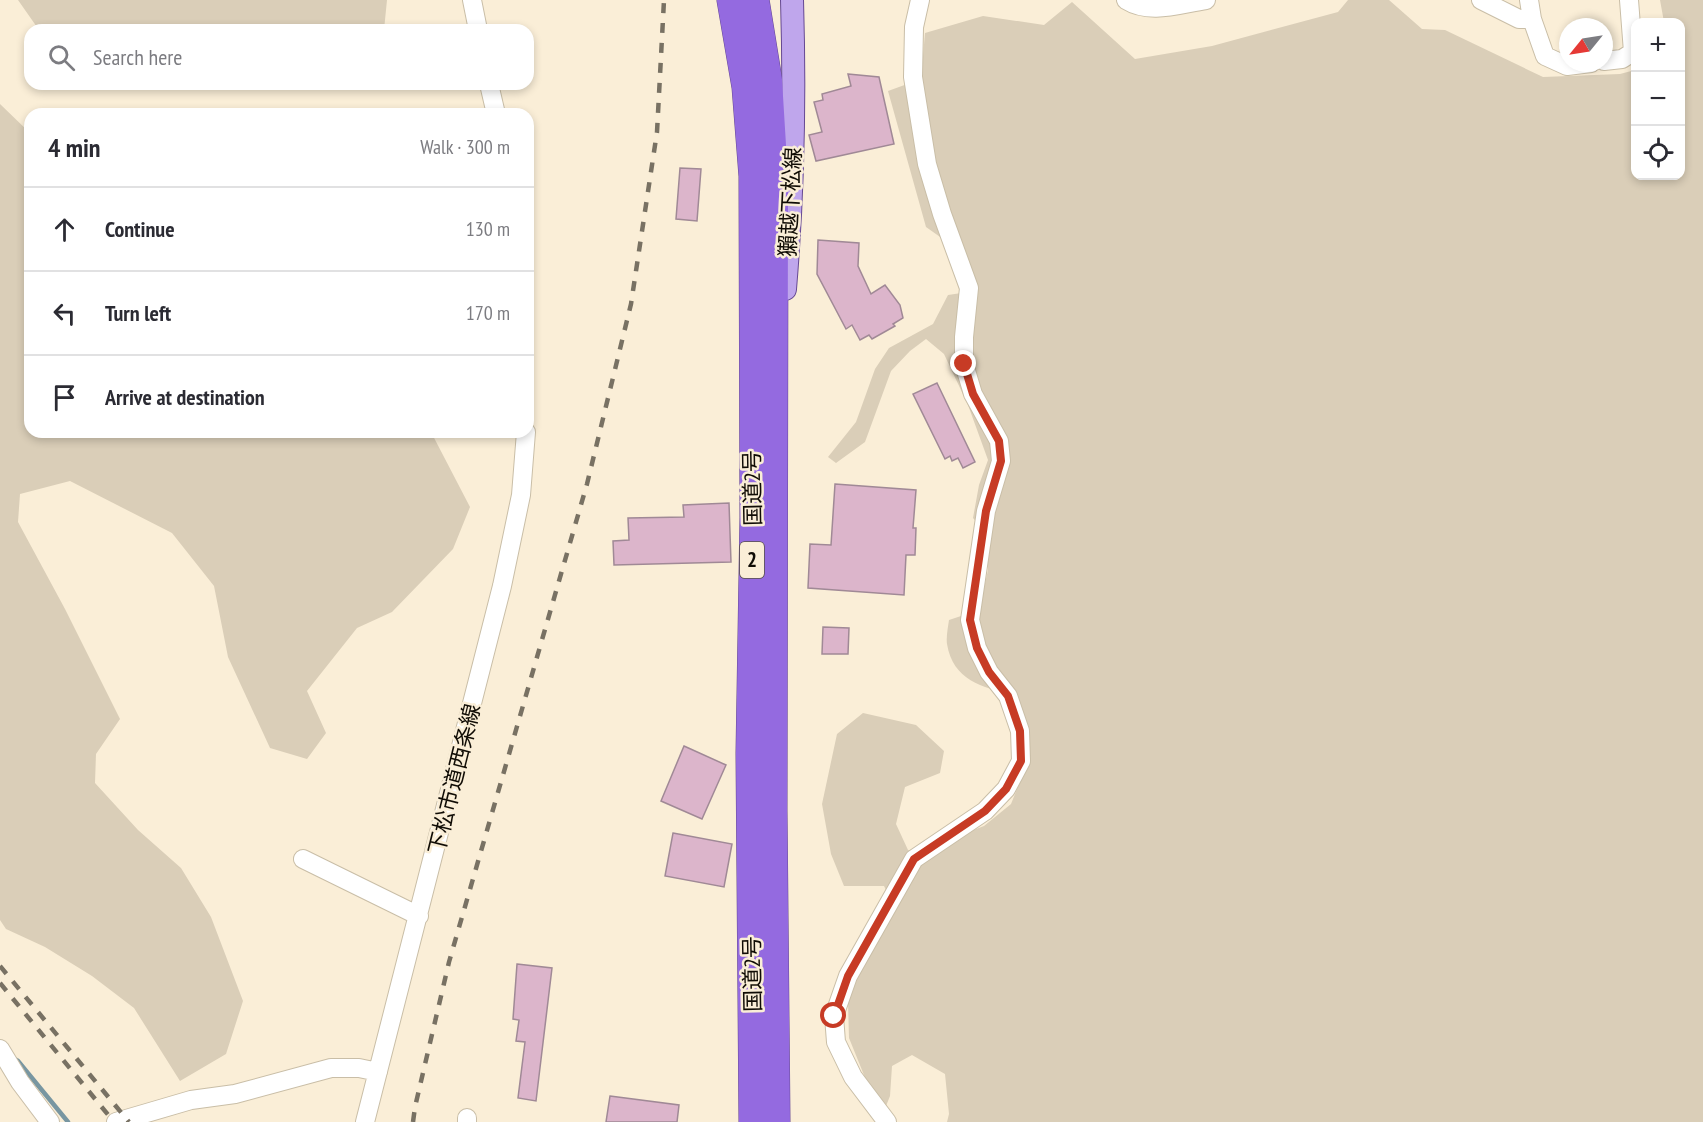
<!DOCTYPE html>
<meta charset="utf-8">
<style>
:root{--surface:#fff;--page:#f2f2f3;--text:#2b2b33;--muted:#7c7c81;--line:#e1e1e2}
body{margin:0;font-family:"PT Sans Narrow","Noto Sans JP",sans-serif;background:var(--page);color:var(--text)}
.controls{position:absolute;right:18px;top:18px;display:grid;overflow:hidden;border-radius:12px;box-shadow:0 3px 9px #0003}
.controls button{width:54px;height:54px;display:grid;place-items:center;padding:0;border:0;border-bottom:2px solid var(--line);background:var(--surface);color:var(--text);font:30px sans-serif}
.compass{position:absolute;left:1559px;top:18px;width:54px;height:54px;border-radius:50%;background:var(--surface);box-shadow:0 3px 9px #0003;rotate:240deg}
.stop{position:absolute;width:18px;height:18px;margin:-14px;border:4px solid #c73b25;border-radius:50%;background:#fff}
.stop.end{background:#c73b25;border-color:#fff;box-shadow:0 2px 6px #0008}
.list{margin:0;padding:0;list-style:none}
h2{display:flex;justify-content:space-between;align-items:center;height:78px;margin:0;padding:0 24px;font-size:26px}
h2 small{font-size:20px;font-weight:400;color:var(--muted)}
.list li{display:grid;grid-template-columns:39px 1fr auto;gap:18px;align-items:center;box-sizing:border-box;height:84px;padding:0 24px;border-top:2px solid var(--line)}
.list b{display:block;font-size:22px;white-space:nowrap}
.list em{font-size:20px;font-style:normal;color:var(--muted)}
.icon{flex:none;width:33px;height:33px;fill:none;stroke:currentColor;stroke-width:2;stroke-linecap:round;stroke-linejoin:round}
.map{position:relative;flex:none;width:1703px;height:1122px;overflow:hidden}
.search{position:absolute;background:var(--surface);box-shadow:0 3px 9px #0003;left:24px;top:24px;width:510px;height:66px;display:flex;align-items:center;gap:15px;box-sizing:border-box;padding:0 21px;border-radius:18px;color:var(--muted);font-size:22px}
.panel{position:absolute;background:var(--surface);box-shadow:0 3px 9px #0003;left:24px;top:108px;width:510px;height:330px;border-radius:18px}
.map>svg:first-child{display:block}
.green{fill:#daceb8}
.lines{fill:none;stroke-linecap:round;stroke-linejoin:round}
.stream{stroke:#7896a1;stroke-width:4.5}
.building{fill:#dcb5cb;stroke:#a08996;stroke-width:1.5}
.minor-casing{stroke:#c9bea7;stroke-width:20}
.major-casing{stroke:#664993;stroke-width:24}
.highway-casing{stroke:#664993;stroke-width:27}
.minor{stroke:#fff;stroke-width:18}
.major{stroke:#bfa6ec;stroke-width:22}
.highway{stroke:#946ae0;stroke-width:26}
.rail{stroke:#787163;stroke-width:4.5;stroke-dasharray:10 10;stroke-linecap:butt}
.route{stroke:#c73b25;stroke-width:8}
.labels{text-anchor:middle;stroke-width:5;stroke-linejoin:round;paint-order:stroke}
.shield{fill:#faeed7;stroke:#565044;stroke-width:1.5}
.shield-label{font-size:21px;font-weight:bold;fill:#100c05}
.street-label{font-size:22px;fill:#100c05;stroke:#faeed7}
</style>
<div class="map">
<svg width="1703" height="1122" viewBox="0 0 1703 1122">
<rect width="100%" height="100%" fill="#faeed7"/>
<path class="green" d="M18 0H387L384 30H39Z
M1348 0H1389L1422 29 1445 30 1543 77 1620 74 1635 70 1636 176H1680V22H1664L1660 0H1703V1122H947L949 1114 945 1074 912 1055 892 1066 890 1096 886 1106 866 1080 849 1038 848 1002 869 949 894 906 884 886H844L831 854 822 804 837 734 863 713 916 725 944 751 940 773 905 787 896 824 908 850 928 857 955 837 984 826 1011 804 1029 759 1027 722 1013 694C982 688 953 680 947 644 946 637 948 627 949 620L979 610 988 570V535L973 518 979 485 988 460 968 405 944 354 926 339 910 351 891 371 865 442 836 463 828 457 856 422 875 369 889 348 933 324 948 295 975 291 960 251 926 227 888 91 921 79 925 33 983 16 1044 25 1072 2 1135 59 1212 46 1338 12Z
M0 104 30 133V432H431L470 507 453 549 392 612 357 628 307 691 326 733 307 759 270 748 228 657 214 586 172 533 70 481 20 494 18 522 65 609 120 719 96 754 95 783 138 830 181 868 211 917 243 1001 226 1054 180 1081 134 1008 92 976 45 947 6 929 0 920Z"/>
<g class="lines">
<path class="stream" d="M13 1058 18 1061 68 1122"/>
</g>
<path class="building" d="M848 74 879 77 894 144 816 161 809 135 822 132 814 102 823 100 822 94 851 86Z
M680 168 701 169 697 221 676 219Z
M818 240 859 243 858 266 871 294 885 285 900 305 903 318 893 324 895 326 872 339 869 335 860 340 852 325 846 329 817 274Z
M937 383 975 462 963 468 958 458 952 461 950 456 945 459 913 394Z
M835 484 916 490 913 528H916L915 555H906L904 595 808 588 810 544 831 545Z
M729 503 731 562 614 565 613 541 629 540 628 518 684 517 683 505Z
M823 627 849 628 848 654H822Z
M684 746 726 765 702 819 661 801Z
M673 833 732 844 724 887 665 876Z
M517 964 552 968 536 1101 518 1098 525 1042 516 1041 519 1020 513 1019Z
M610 1096 679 1105 677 1122H606Z"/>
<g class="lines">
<defs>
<path id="minor" d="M472 0 478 30
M1126 0C1150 15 1179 4 1206 0
M1481 0 1519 19H1532
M1529 0 1532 19 1545 56 1567 66 1591 63
M1604 61 1622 59 1633 52 1629 0
M489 84 496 114
M303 859 419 916
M0 1049 20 1082 50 1122
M467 1118V1122
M116 1122 191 1100 235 1094 331 1068H359L378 1072
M365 1122 502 586 521 495 526 432
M887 1122 853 1077 836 1042 834 1016 848 976 914 859 985 811 1006 789 1021 761 1020 731 1008 696 989 672 977 648 970 620 986 511 1001 461 999 441 973 394 964 364V337L969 288 942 214 927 164 913 77 914 27 920 0"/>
<path id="major" d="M785 289C793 193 795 97 792 0"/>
<path id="highway" d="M730 0 745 87 752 176 753 517 749 753 752 1122
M756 0 769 80 775 178 774 811 777 1122"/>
</defs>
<use href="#minor" class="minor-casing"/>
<use href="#major" class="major-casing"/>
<use href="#highway" class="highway-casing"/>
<use href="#minor" class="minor"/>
<use href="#major" class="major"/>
<use href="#highway" class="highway"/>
<path class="rail" d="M0 966 129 1122
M0 983 114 1122
M413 1122 415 1107 449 962 587 484 631 304 657 132 664 0"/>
</g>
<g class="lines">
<path class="route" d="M834 1016 848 976 914 859 985 811 1006 789 1021 761 1020 731 1008 696 989 672 977 648 970 620 986 511 1001 461 999 441 973 394 964 364"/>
</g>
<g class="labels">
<rect class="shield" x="740" y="542" width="24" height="36" rx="4.5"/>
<g class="shield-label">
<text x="752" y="567">2</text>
</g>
<g class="street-label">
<text transform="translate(790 202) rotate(-87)" y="8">獺越下松線</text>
<text transform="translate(752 488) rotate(-91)" y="8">国道2号</text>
<text transform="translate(454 779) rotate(-76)" y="8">下松市道西条線</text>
<text transform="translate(752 974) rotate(-91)" y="8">国道2号</text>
</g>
</g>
</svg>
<div class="controls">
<button>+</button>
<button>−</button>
<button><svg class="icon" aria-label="locate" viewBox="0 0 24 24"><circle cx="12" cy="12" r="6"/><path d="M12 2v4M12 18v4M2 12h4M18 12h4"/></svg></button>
</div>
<svg class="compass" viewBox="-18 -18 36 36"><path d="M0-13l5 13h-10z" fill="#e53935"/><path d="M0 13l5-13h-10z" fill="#7c7c81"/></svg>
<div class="stop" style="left:834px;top:1016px"></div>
<div class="stop end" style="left:964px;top:364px"></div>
<div class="search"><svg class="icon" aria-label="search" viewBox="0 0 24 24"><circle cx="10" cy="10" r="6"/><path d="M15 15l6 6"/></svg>Search here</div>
<section class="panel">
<h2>4 min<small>Walk · 300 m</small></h2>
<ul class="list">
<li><svg class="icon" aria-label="ahead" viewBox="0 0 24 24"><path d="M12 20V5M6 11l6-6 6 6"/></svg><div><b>Continue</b></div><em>130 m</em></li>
<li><svg class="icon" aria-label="left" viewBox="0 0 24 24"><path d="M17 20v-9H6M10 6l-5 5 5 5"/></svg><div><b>Turn left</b></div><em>170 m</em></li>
<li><svg class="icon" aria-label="arrive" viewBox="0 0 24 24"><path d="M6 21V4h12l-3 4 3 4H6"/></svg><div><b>Arrive at destination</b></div></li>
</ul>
</section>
</div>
